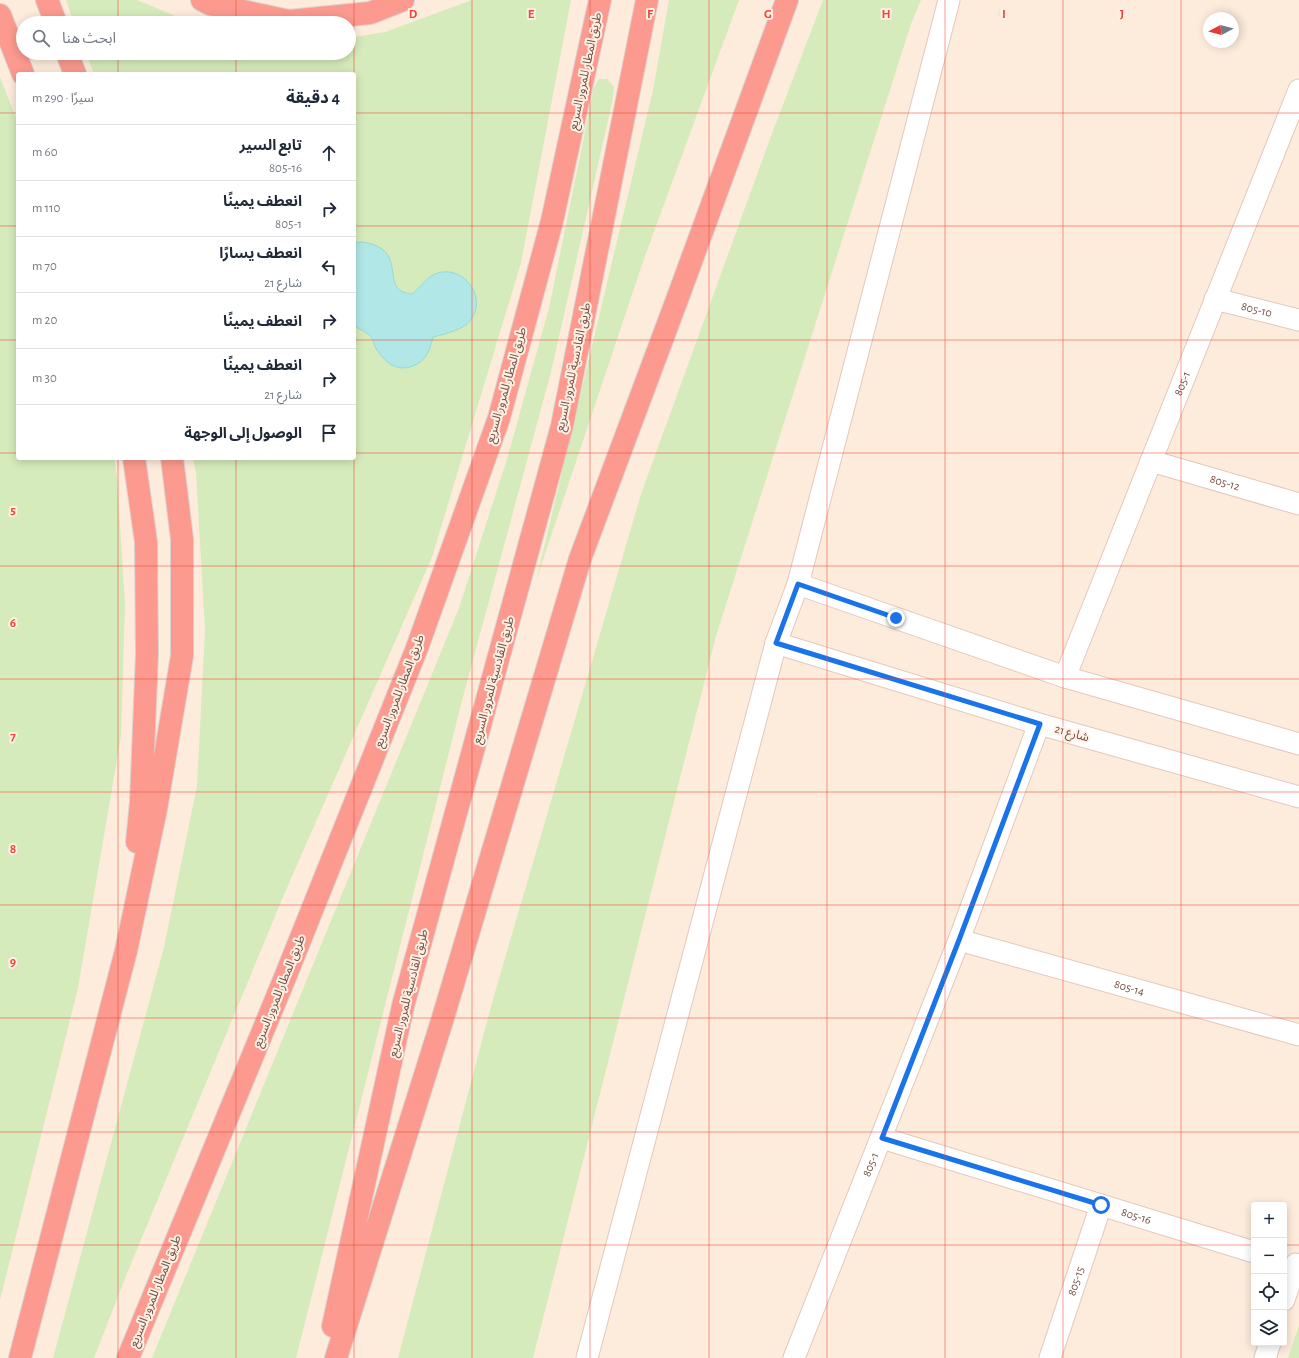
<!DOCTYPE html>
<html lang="ar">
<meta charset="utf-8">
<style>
:root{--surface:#fff;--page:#f6f6f7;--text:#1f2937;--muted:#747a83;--line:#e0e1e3}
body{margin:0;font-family:"Alegreya Sans","Noto Sans Arabic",sans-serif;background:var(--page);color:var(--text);direction:rtl}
.controls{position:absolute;right:12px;bottom:12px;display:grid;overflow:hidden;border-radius:4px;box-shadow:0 2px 10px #0003}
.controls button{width:36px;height:36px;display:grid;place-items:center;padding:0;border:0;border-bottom:1px solid var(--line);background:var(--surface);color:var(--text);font:20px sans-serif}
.compass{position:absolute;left:1203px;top:12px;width:36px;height:36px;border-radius:50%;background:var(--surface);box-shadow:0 2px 10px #0003;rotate:263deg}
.stop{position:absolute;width:12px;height:12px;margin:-9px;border:3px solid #1a73e8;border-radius:50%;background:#fff}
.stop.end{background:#1a73e8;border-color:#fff;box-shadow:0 1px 4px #0008}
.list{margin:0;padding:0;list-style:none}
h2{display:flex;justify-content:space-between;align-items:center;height:52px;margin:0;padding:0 16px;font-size:17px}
h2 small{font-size:13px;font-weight:400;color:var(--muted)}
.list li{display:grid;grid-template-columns:26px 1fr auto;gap:12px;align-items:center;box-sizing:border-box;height:56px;padding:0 16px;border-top:1px solid var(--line)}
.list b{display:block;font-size:15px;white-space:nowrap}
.list p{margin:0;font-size:13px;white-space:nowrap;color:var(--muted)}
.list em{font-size:13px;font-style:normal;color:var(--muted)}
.icon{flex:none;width:22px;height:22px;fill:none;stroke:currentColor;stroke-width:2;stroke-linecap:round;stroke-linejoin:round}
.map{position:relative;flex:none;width:1299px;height:1358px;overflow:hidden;direction:ltr}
.search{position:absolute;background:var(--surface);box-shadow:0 2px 10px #0003;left:16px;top:16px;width:340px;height:44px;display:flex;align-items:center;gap:10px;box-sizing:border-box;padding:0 14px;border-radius:22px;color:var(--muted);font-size:15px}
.panel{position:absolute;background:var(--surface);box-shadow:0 2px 10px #0003;left:16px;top:72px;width:340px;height:388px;border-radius:4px;direction:rtl}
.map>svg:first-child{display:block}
.green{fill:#d6ebbb}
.water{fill:#b1e7e7;stroke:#96d9d9}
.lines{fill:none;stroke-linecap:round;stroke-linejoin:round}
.street-casing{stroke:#e3c8bc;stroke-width:23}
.highway-casing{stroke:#dbd1ce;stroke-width:24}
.street{stroke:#fff;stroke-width:21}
.highway{stroke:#fc9a8f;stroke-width:22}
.route{stroke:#1a73e8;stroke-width:5}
.grid{fill:none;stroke:#f04639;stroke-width:1;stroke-opacity:0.55}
.labels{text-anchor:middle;stroke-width:4;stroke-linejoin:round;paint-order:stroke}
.street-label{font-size:12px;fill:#734e44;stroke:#fff0e4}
.grid-label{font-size:13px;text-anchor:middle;font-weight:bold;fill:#f04639;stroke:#fff0e4;stroke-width:4;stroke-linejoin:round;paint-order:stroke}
</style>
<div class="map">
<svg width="1299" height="1358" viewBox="0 0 1299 1358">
<rect width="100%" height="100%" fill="#fdecdc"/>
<path class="green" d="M66 0H137L192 23H74Z
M472 0H571L521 263 432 557 283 897 126 1276 94 1358H53L164 947 197 786 205 630 196 473 193 458H354V74H94L86 53H349V38L385 32Z
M669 0H739L644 259 536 581 653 90Z
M823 0H921L911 24 716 636 533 1358H398L493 999 641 494 771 136Z
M0 77 18 123V458H114L117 476 125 606 121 736 78 988 0 1300Z
M599 79H607L614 87 612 103 551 372 463 697 296 1358H152L459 608 507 459 549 308 587 122 593 89Z
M1299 1325V1358H1288Z"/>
<path class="water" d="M362 242C407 248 383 284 403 292 406 293 409 294 412 294 420 288 426 278 435 274 465 262 491 302 467 324 460 330 442 335 433 337 430 350 426 361 413 366 396 372 386 363 377 350 374 346 374 342 372 338 368 333 360 329 354 326V243Z"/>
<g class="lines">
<defs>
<g id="street">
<path id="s1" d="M1215 299 1299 320"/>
<path id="s2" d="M1151 461 1299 504"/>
<path d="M798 584 1065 677 1299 744"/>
<path d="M776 643 1039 724 1299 797"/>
<path id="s3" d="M1065 677 1299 90"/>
<path id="s4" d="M959 940 1299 1035"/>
<path id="s5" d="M882 1138 1254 1252"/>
<path d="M1284 1300 1296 1264"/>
<path d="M587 1358 776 643 798 584 949 0"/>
<path id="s6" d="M794 1358 959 940 1039 724"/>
<path id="s7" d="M1050 1358 1101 1205"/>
<path d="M1265 1358 1270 1343"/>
</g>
<path id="highway" d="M47 0 56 23
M202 0 210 4 289 21 370 13 403 0
M0 15 23 74
M67 53 75 74
M134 458 146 542 147 654 141 802 137 842
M333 1326 403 1006 562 426 647 0
M20 1358 126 951 156 809 182 656V539L172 458
M128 1358 286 975 417 648 499 418 552 221 600 0
M336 1358 442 1021 580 559 678 297 787 0"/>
</defs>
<use href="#street" class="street-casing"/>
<use href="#highway" class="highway-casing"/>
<use href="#street" class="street"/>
<use href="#highway" class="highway"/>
</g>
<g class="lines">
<path class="route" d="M896 618 798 584 776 643 1040 724 959 940 882 1138 1101 1205"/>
</g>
<path class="grid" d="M118 0V23M236 0V23M354 0V1358M472 0V1358M590 0V1358M709 0V1358M827 0V1358M945 0V1358M1063 0V1358M1181 0V1358M118 53V74M236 53V74M0 113H18M354 113H1299M0 226H18M354 226H1299M0 340H18M354 340H1299M0 453H18M354 453H1299M118 458V1358M236 458V1358M0 566H1299M0 679H1299M0 792H1299M0 905H1299M0 1018H1299M0 1132H1299M0 1245H1254M1284 1245H1299"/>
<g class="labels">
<g class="street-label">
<text transform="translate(585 71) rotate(-78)" y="4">طريق المطار للمرور السريع</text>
<text dy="4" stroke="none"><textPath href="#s1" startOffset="43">805-10</textPath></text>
<text transform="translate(573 367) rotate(-78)" y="4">طريق القادسية للمرور السريع</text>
<text dy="4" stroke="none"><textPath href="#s3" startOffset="316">805-1</textPath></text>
<text transform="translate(506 385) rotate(-74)" y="4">طريق المطار للمرور السريع</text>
<text dy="4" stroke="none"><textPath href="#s2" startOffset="77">805-12</textPath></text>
<text transform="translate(493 680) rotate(-75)" y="4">طريق القادسية للمرور السريع</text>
<text transform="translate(399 691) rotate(-69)" y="4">طريق المطار للمرور السريع</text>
<text transform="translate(1072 733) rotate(16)" y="4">شارع 21</text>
<text dy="4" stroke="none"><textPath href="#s4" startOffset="177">805-14</textPath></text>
<text transform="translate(279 991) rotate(-68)" y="4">طريق المطار للمرور السريع</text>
<text transform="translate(408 993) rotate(-76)" y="4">طريق القادسية للمرور السريع</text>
<text dy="4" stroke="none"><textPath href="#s6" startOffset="208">805-1</textPath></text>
<text dy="4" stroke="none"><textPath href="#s5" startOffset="266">805-16</textPath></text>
<text dy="4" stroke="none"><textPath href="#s7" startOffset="81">805-15</textPath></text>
<text transform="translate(155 1291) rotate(-68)" y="4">طريق المطار للمرور السريع</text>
</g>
</g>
<g class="grid-label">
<text x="413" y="18">D</text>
<text x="531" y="18">E</text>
<text x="650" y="18">F</text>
<text x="768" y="18">G</text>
<text x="886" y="18">H</text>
<text x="1004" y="18">I</text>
<text x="1122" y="18">J</text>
<text x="13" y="514">5</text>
<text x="13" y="627">6</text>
<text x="13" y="740">7</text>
<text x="13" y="853">8</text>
<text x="13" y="966">9</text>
</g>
</svg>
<div class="controls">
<button>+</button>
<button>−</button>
<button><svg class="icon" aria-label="locate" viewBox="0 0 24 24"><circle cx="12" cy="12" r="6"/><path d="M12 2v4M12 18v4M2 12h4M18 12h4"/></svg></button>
<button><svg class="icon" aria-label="layers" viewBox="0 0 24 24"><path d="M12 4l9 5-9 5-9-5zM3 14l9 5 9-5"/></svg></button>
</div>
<svg class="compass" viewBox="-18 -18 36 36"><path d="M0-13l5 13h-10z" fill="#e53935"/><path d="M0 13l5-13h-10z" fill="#747a83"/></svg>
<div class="stop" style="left:1101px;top:1205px"></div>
<div class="stop end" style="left:896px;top:618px"></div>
<div class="search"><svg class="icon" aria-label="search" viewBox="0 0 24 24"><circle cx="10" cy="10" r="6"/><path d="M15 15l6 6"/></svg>ابحث هنا</div>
<section class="panel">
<h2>4 دقيقة<small>سيرًا · 290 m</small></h2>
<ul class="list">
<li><svg class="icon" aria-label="ahead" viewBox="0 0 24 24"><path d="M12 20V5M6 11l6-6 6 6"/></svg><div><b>تابع السير</b><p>805-16</p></div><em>60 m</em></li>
<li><svg class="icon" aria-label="right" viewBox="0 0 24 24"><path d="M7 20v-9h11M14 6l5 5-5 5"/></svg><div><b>انعطف يمينًا</b><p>805-1</p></div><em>110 m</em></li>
<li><svg class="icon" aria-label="left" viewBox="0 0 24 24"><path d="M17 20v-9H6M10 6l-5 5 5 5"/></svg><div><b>انعطف يسارًا</b><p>شارع 21</p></div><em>70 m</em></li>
<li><svg class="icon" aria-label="right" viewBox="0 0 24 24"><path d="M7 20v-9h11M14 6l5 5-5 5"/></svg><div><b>انعطف يمينًا</b></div><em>20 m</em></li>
<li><svg class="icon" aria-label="right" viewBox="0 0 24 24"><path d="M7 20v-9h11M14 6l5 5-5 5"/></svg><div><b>انعطف يمينًا</b><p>شارع 21</p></div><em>30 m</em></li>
<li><svg class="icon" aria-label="arrive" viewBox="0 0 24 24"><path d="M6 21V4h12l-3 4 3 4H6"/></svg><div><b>الوصول إلى الوجهة</b></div></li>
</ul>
</section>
</div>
